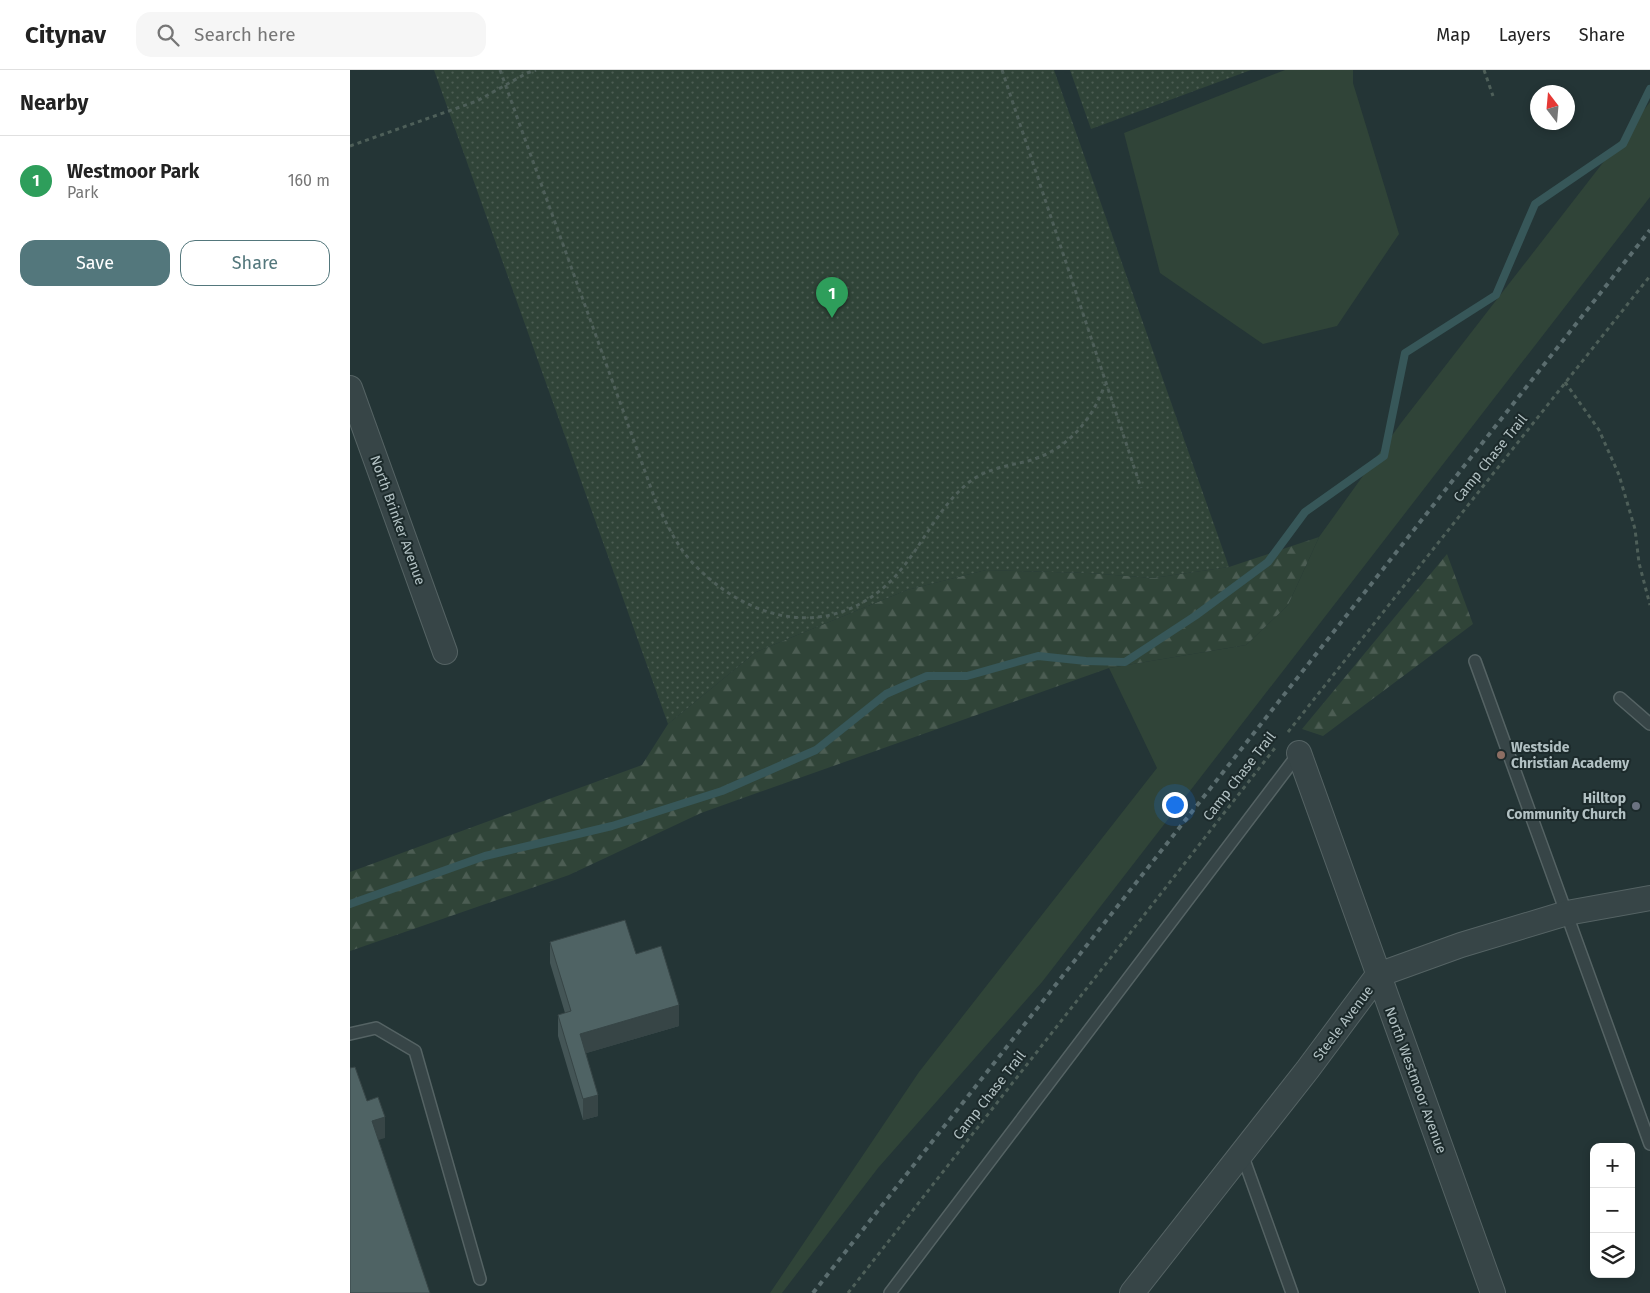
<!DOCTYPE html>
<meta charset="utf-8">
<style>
:root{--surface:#fff;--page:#f6f6f6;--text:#222;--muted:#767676;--line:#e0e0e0;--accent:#53777c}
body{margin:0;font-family:"Fira Sans",sans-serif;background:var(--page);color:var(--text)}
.controls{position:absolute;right:15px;bottom:15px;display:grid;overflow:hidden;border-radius:10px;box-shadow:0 2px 8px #0003}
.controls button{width:45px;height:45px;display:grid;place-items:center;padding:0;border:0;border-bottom:1px solid var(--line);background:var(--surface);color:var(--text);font:25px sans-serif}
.compass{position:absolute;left:1180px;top:15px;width:45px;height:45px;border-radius:50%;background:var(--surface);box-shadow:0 2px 8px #0003;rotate:344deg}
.you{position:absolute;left:824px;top:734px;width:18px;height:18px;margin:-12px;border:4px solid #fff;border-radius:50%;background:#1a73e8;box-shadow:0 0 0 8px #1a73e833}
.badge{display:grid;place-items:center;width:32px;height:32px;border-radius:50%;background:var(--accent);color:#fff;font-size:16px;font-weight:700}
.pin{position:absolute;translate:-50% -41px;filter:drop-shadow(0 1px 2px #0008)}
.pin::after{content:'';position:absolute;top:26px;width:18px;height:15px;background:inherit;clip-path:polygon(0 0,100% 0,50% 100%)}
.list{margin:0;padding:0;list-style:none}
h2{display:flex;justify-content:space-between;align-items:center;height:65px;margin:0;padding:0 20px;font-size:21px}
h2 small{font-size:16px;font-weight:400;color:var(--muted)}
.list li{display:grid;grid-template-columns:32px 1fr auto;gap:15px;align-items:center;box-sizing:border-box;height:90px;padding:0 20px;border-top:1px solid var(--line)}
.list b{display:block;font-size:19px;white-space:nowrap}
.list p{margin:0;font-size:16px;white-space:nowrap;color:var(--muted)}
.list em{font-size:16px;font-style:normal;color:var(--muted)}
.actions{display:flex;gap:10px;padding:15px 20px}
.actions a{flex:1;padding:11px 0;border:1px solid var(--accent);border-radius:15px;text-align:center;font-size:18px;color:var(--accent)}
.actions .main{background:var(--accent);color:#fff}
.icon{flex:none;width:28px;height:28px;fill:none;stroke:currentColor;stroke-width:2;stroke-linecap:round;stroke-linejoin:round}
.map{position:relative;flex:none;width:1300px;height:1223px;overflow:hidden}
header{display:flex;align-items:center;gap:30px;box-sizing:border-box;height:70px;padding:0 25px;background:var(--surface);border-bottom:1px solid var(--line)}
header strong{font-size:24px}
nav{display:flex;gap:28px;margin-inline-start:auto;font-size:18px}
.search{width:350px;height:45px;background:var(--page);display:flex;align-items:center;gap:12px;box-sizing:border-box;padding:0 18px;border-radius:15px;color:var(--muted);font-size:19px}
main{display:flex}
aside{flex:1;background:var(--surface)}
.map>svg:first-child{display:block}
.grass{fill:#304438}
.forest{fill:url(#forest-firs)}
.park{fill:url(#park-dots)}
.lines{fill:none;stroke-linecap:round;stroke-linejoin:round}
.stream{stroke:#375759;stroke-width:8}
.lane-casing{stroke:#556364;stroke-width:14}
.street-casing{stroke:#556364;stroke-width:26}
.path{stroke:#4e5f59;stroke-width:3;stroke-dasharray:4 4;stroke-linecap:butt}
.lane{stroke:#374547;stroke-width:11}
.street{stroke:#374547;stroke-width:24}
.rail{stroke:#5b6d6f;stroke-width:4;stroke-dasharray:5 5;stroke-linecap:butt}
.wall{fill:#445556}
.shaded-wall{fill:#374546}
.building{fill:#4f6364;stroke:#374546}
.education-dot{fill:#8d6e63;stroke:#1c2a2b;stroke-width:2}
.worship-dot{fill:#6b7280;stroke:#1c2a2b;stroke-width:2}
.labels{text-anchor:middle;stroke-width:4;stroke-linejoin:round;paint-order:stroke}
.street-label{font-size:14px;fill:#b2c1c3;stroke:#1c2a2b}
.poi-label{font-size:14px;font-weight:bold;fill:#b2c1c3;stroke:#1c2a2b;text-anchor:start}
</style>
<header>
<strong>Citynav</strong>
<div class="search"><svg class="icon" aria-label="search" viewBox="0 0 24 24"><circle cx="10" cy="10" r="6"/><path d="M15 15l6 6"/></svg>Search here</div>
<nav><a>Map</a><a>Layers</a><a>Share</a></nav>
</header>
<main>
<aside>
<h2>Nearby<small></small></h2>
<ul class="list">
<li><span class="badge" style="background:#2e9e5b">1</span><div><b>Westmoor Park</b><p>Park</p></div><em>160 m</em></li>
</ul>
<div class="actions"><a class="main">Save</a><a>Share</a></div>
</aside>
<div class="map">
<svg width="1300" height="1223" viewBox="0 0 1300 1223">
<defs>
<pattern id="forest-firs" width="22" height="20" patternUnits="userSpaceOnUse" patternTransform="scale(1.25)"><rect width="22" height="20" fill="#304438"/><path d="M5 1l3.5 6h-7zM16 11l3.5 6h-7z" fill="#4c5d53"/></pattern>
<pattern id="park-dots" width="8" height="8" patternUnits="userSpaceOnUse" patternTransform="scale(1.25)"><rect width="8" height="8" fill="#304438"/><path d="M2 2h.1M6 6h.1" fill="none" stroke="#4c5d53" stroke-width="1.8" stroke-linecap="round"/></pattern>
</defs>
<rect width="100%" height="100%" fill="#243536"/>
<path class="grass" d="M935 0H1003V13L1049 164 987 256 913 274 810 203 774 63Z
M1300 32V127L692 912 528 1098 432 1223H420L569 1002 807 698 759 598 896 575 938 535 969 467 1051 353Z"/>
<path class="forest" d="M969 467 938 535 896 575 759 598 351 743 219 805 0 881V802L292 695 318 654 406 582 557 520 636 500 738 503 803 508 879 497Z
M1097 484 1123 554 973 666 952 659Z"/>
<path class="park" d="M84 0H704L879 497 803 508 738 503 636 500 557 520 406 582 318 654Z
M720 0H901L741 59Z"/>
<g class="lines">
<path class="stream" d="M0 834 135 786 262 756 372 721 466 680 536 624 577 606H617L688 586 736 591 775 592 845 546 918 492 955 442 1034 386 1055 283 1146 225 1185 134 1273 74 1300 19"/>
<defs>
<path id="lane" d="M1125 591 1300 1074
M1270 628 1300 654
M0 964 26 958 65 981 130 1209
M892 1084 942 1223
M540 1223 949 683"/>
<path id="street" d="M0 318 95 582
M949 683 1143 1223
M782 1223 958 999 1028 905 1111 875 1217 843 1300 828"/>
</defs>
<use href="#lane" class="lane-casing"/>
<use href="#street" class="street-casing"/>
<path class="path" d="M150 0 306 432C316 452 325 473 340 490 392 547 469 571 532 519 567 490 582 443 618 413 635 399 657 396 678 391 717 380 742 351 755 314
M652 0 791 418
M1134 0 1143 26
M0 76 127 31 177 3 186 0
M1215 312 1249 360 1269 405 1285 459 1289 493 1300 535
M938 662 1300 206
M498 1223 925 678"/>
<use href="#lane" class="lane"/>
<use href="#street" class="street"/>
<path class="rail" d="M463 1223 1300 160"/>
</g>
<path class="wall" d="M200 872 286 884 329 956 236 983 248 1046 233 1050 208 966V945L215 943 200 893Z"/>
<path class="shaded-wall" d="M329 935V956L230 985V964Z
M248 1025V1046L233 1050V1029Z
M35 1047V1068L22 1072V1051Z"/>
<path class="building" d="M275 850 286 884 311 876 329 935 230 964 248 1025 233 1029 208 945 221 941 200 872Z
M5 997 17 1031 28 1027 35 1047 22 1051 80 1223H0V998Z"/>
<circle class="education-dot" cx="1151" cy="685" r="5"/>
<circle class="worship-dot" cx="1286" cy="736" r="5"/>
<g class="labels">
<g class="street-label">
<text transform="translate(1140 388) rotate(-51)" y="5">Camp Chase Trail</text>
<text transform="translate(48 450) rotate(70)" y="5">North Brinker Avenue</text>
<text transform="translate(889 706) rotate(-52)" y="5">Camp Chase Trail</text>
<text transform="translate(993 953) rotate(-53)" y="5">Steele Avenue</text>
<text transform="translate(1066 1010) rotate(70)" y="5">North Westmoor Avenue</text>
<text transform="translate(639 1025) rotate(-52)" y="5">Camp Chase Trail</text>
</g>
<g class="poi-label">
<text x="1161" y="682">Westside<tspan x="1161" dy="16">Christian Academy</tspan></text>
<text x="1276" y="733" text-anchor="end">Hilltop<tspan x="1276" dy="16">Community Church</tspan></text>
</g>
</g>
</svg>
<div class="controls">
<button>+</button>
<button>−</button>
<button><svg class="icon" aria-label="layers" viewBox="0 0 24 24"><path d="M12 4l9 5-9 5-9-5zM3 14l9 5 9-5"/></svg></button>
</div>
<svg class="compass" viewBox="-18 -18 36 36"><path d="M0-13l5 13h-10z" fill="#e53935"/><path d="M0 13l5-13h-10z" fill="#767676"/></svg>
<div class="you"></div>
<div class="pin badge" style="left:482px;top:248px;background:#2e9e5b">1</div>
</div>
</main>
